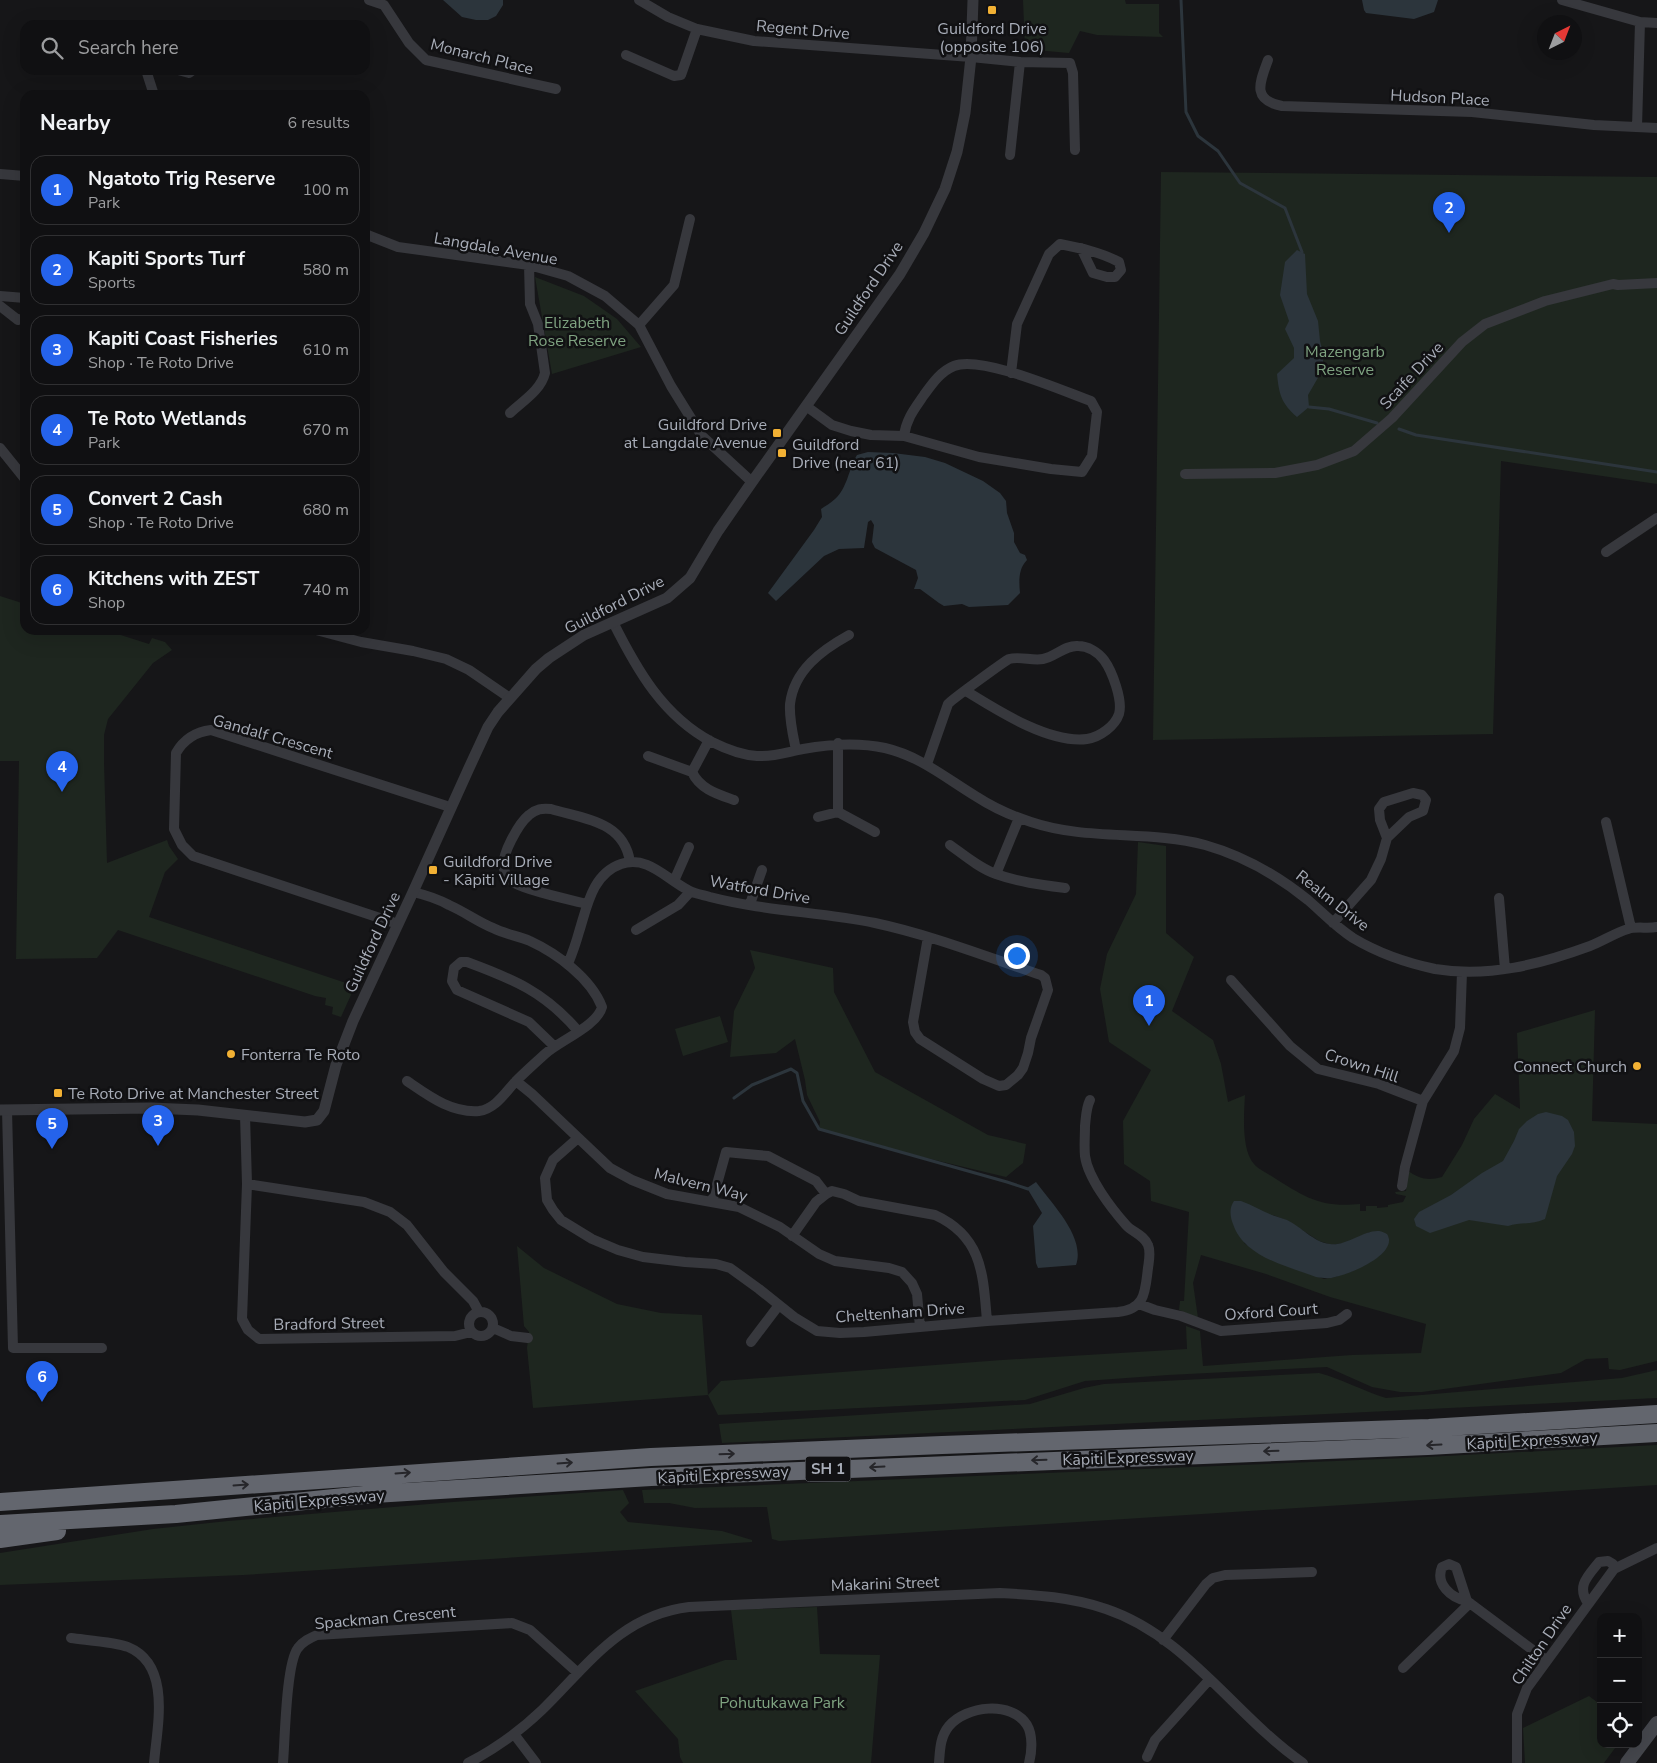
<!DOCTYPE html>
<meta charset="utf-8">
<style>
:root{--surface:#101012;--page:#1e1e20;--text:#f1f3f6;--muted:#9c9d9f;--line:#303032;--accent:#2563eb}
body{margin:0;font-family:"Nunito Sans",sans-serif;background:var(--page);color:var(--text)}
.controls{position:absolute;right:15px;bottom:15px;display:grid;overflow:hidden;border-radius:10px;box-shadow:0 5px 20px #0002}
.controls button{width:45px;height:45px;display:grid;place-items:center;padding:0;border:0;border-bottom:1px solid var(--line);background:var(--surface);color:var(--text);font:25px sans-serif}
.compass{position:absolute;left:1537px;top:15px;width:45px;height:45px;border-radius:50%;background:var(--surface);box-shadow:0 5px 20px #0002;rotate:42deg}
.you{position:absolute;left:1016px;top:955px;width:18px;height:18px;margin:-12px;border:4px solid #fff;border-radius:50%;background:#1a73e8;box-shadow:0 0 0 8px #1a73e833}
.badge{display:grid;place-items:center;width:32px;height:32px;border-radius:50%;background:var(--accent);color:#fff;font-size:16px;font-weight:700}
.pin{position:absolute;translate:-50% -41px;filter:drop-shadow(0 1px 2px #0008)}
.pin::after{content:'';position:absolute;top:26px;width:18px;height:15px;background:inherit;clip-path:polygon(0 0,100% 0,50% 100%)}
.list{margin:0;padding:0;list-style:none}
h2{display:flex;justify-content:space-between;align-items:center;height:65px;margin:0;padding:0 20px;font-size:21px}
h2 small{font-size:16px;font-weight:400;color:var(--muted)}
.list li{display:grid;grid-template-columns:32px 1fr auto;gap:15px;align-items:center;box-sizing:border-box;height:70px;margin:0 10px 10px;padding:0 10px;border:1px solid var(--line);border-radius:15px}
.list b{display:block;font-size:19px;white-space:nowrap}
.list p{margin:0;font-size:16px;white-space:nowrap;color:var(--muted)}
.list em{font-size:16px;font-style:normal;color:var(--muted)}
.icon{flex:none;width:28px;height:28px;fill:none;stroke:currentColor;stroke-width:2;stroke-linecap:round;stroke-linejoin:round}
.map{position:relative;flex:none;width:1657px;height:1763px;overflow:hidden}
.search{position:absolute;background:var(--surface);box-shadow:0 5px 20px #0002;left:20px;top:20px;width:350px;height:55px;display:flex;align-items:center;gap:12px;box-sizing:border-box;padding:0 18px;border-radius:15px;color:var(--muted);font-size:19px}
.panel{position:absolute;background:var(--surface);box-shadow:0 5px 20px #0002;left:20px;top:90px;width:350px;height:545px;border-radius:15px}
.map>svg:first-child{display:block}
.green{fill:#1e261f;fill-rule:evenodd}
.water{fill:#2c353c}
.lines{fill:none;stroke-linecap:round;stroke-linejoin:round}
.stream{stroke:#2c353c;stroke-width:3}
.minor{stroke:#37383d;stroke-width:10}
.tertiary{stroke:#37383d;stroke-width:11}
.secondary{stroke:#45474d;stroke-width:14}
.motorway{stroke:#63666e;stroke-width:18}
.oneway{stroke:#26262a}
.poi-dot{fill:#f2b134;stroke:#111113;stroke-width:2}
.labels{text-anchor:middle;stroke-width:5;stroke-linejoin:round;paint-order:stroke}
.shield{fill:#111113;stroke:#7b7e86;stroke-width:1}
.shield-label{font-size:15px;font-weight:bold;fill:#a8adb8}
.poi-label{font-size:16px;fill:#a8adb8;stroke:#111113;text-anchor:start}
.street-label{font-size:16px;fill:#a8adb8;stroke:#111113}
.park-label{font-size:16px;fill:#7fa381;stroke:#111113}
</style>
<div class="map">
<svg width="1657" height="1763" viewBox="0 0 1657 1763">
<rect width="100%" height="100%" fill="#161618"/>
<path class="green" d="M1023 0H1125L1126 4H1159V33L1163 37 1097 35 1080 31 1069 53 1025 49Z
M1161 172 1657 177V484L1501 461 1493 734 1153 740Z
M535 277 584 296 617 319 641 347 552 374Z
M0 596 25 604V630H105L149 644 152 638 165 642 172 650 153 663 108 719 104 735V763L107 863 167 840 169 846 178 859 165 872 149 917 355 986 341 1017 332 1014 333 1007 325 1005 326 998 315 996 118 930 97 958 16 959 19 761H0Z
M1138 842 1166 846V933L1194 957 1172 1011 1213 1040 1221 1064 1228 1102 1245 1095C1244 1113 1241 1150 1254 1164 1258 1169 1267 1173 1273 1177 1305 1197 1320 1208 1360 1204V1211H1366V1206H1377V1208L1388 1207V1205L1403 1202 1406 1196 1396 1194 1395 1192 1406 1191 1407 1170C1419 1179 1428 1181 1442 1177L1462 1145 1474 1119 1495 1094 1520 1109 1517 1033 1595 1010 1592 1121 1657 1124V1361L1620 1370 1609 1369 1608 1358 1586 1359 1561 1373 1422 1392H1400L1372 1387 1327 1367 1168 1375 1085 1381 1025 1400 718 1415 708 1395 533 1408 527 1348 529 1332 524 1326 517 1246 544 1268 617 1304 661 1313 702 1315 708 1395 721 1381 1002 1360 1187 1349 1186 1326 1200 1331 1203 1366 1352 1355 1421 1353 1426 1324 1330 1297 1266 1274 1201 1255 1193 1283 1198 1318 1179 1310 1180 1301H1184L1189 1212 1151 1201 1150 1181 1124 1164 1123 1121 1151 1070 1109 1042 1100 989 1107 954 1136 894ZM1273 1215 1288 1221 1319 1241 1332 1245 1349 1242 1370 1232 1355 1270 1335 1277 1324 1279 1262 1255 1244 1243Z
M750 950 833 968 834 992 875 1072 988 1135 1026 1144 1023 1163 1006 1177 918 1156 819 1129 820 1122 807 1095 805 1080 795 1039 776 1053 730 1057 734 1011 755 968Z
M720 1016 728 1042 683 1056 675 1029Z
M1657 1370V1398L722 1443 719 1424 1030 1404 1084 1388 1104 1384 1319 1373C1342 1379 1363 1391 1386 1398L1622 1378Z
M1657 1445V1485L779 1541 772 1539 767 1507 695 1508 669 1503H644L642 1490 1407 1458Z
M623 1490 629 1503 620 1512 628 1522 722 1531 752 1540V1542L243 1575 0 1585V1553L153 1529 228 1521 453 1502Z
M817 1607 820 1654 880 1655 871 1763H683L680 1757 678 1739 635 1691 725 1660H737L731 1610Z
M1589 1696 1601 1705V1744H1618L1604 1763H1525L1523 1728Z"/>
<path class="water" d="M443 0H503V5L496 16 488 20H476L462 17Z
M1362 0H1438L1434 12 1414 19 1366 13 1364 10Z
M1297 250 1305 254 1307 294 1318 321 1320 341 1323 353V364L1319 376 1308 395 1309 407 1297 417C1281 403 1279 394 1277 374L1294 358V348L1285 329 1289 321 1280 295 1285 262Z
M868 452 893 453 925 457 945 463 983 481 1000 493 1006 501 1007 513 1014 533V542L1020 553 1025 555 1027 560C1018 569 1019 582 1020 593L1008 605 969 607 962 604 944 606 939 603 920 589H914L918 578 916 570 875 548 872 542 874 525 871 520 868 522 864 548 839 549 824 556 776 601 768 593 814 530 822 517 821 509C825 506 831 503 835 499 847 489 849 468 857 455Z
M1546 1112 1562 1116 1568 1120 1574 1132 1575 1146 1572 1154 1557 1176 1545 1219C1533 1225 1520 1222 1508 1226L1469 1220 1430 1233 1416 1226 1414 1219 1419 1212 1451 1195 1482 1173 1503 1161 1514 1141 1519 1129 1527 1121 1538 1114Z
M1036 1182C1051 1203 1086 1237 1076 1265L1038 1268 1036 1263 1033 1226 1042 1213 1027 1188Z
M1234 1201H1241C1252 1205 1262 1211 1272 1215 1277 1217 1282 1218 1287 1220 1302 1227 1313 1242 1330 1244 1347 1247 1371 1224 1385 1233 1388 1234 1388 1236 1389 1239 1391 1257 1350 1274 1335 1277 1329 1279 1323 1278 1316 1277 1287 1266 1244 1257 1233 1224 1230 1216 1229 1208 1234 1201Z"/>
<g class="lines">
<path class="stream" d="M1181 0 1186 112 1198 136 1218 151 1240 183 1285 208 1302 252
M1309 407 1329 409 1377 423
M1399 429 1416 435 1657 472
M734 1098 752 1085 791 1069 797 1073 803 1101 819 1129 1007 1182 1028 1189"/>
<path class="minor" d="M369 0 384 5 409 43 426 60 556 89
M639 0 668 17 697 29 754 41 971 57 1020 62 1070 63 1073 73 1075 150
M1562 0 1640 22 1637 127
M1640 22 1657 23
M626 55 674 76 681 75 697 29
M1268 60C1260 82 1251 100 1282 106L1472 112 1594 125 1657 128
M146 70 154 95
M178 70 189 73 193 70
M1010 155 1020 62
M0 174 25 176
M365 234 398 247 529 265 568 276 605 296 639 325 671 386 702 436 752 482
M0 296 25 298
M0 306 18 320 25 318
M639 325 674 285 690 219
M1011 373 1017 324 1049 254 1060 244C1080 248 1100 252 1119 262L1121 270 1115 277H1107L1093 273 1081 248
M806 406 832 425 851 431 871 435 904 436 979 457 1051 469 1082 472 1092 456 1097 412 1091 401C1063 391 981 355 954 366 941 371 932 384 924 395 915 408 906 419 904 436
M510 413C523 401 541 390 545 373L538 324 530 304 529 265
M0 448 25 479
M1185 474 1275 473 1317 465 1354 451 1392 418 1462 342 1485 324 1545 301 1613 284 1618 285 1657 283
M1606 552 1657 518
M613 622C637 670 663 716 712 742 726 749 741 755 757 756 773 757 787 752 803 749 831 744 857 742 885 748 920 756 947 779 977 797 994 808 1012 816 1031 822 1087 841 1148 830 1205 845 1244 856 1277 875 1308 900 1323 913 1336 927 1353 938 1378 953 1407 963 1435 969 1489 978 1541 964 1590 946 1603 941 1615 933 1628 929 1636 926 1648 929 1657 927
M316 630 361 642 413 651 446 659 469 670 510 698
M838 743V812
M796 750C793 735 789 719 790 704 794 670 822 650 849 635
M648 756 692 772C700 789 717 794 734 800
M927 764 948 704C951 700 1005 661 1009 659 1020 656 1032 661 1043 659 1055 657 1065 645 1078 646 1088 646 1098 652 1104 660 1112 671 1123 700 1119 714 1115 726 1100 737 1087 739 1049 744 997 710 966 691
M692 772 709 740
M818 817 838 812 875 832
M1606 822 1631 928
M950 845C964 855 979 868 996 874 1018 882 1042 885 1065 888
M996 874 1019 818
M674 881 689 847
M1499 898 1505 969
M587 904C572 900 523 890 513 882 509 879 505 874 504 869 500 856 519 823 529 815 536 809 542 808 551 809 584 819 624 821 630 862
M750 904 762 870
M1333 923 1371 880 1381 859 1387 838 1380 820 1379 809 1384 802 1413 793 1422 795 1426 800 1423 811 1409 817 1387 838
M398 924 193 856 182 845 174 829 176 753C184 739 195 732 211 730L450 807
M636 930 678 905 690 892
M568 964C572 954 576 943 579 932 587 907 592 874 621 864 648 855 666 879 688 890 695 894 703 895 710 897 764 911 821 912 875 923 931 935 987 957 1041 975L1045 978 1048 990 1031 1038 1028 1053 1023 1068 1018 1075 1006 1085 999 1086 983 1079 920 1039 915 1032 913 1022 928 937
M1231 980 1290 1046 1318 1069 1379 1084 1423 1101
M554 1046 529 1022 457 990 452 981 454 968 461 962H467C513 979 545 992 578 1031
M407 1081C429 1096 451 1113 479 1111 496 1109 506 1091 517 1080 526 1071 535 1063 545 1054 561 1040 597 1026 602 1007 591 978 556 953 530 941 518 936 505 934 493 928 478 922 465 912 449 905 438 899 426 895 413 892
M516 1081 532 1094 610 1168 632 1180 667 1194 739 1207 780 1227 819 1254 835 1261 889 1268 902 1272 912 1283 917 1294 920 1327
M7 1110 13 1348H102
M245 1115 247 1184 242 1319 248 1330 259 1339 455 1336 471 1332
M578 1138 553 1160 545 1178 547 1200 553 1210 561 1220 592 1239 618 1250 643 1257 685 1262 716 1264 730 1268 759 1289 794 1317 817 1331 840 1333 864 1332 987 1321 1118 1312C1146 1309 1145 1291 1148 1268 1149 1260 1151 1252 1148 1245 1144 1235 1132 1232 1126 1225 1111 1208 1088 1178 1085 1156 1084 1146 1085 1136 1085 1126 1086 1117 1086 1108 1090 1100
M247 1184 364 1202 390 1212 407 1225 444 1272 473 1301 479 1312
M1402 1186 1405 1167 1423 1101 1454 1051 1460 1028 1462 972
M712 1202 726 1152 768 1156 816 1181 826 1194
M792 1236 816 1202 826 1194 832 1191 844 1194 859 1201 935 1215C983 1237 983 1275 987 1321
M1139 1304 1155 1310 1181 1316 1221 1331 1327 1323 1339 1320 1347 1314
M469 1324a12 12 0 1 1 24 0a12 12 0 1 1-24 0Z
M493 1328 511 1336 528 1338
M751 1342 779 1305
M1614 1569 1657 1548
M1467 1601 1456 1567 1449 1564 1442 1567C1435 1584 1451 1598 1467 1601L1546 1660
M71 1638C85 1640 116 1642 128 1647 172 1665 157 1727 154 1763
M1163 1640 1206 1584 1213 1578 1225 1575 1312 1572
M1403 1668 1470 1603
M514 1734 536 1763
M1147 1757 1155 1740 1209 1680
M283 1763C285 1740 286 1663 298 1648 303 1641 310 1638 317 1635L512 1623 530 1630 578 1673
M468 1763C495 1749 520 1731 542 1710 587 1666 621 1615 689 1607L1000 1593C1036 1595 1072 1597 1106 1609 1187 1636 1235 1716 1303 1763
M939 1763C940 1750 940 1737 949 1726 966 1706 1011 1700 1027 1725 1033 1735 1032 1752 1029 1763
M1517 1763V1714L1527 1688 1614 1569 1613 1564 1608 1561 1599 1562C1588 1576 1576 1586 1588 1603"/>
<path class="tertiary" d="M0 1110 151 1108 198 1110 305 1122 317 1120 324 1111 336 1065 353 1021 413 892 469 768 488 727 498 712 536 669 549 658 584 635 667 598 690 578 718 531 752 482 900 274 924 233 945 189 957 152 965 113 971 57 973 0"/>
<path class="secondary" d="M1627 1763 1657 1723"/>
<path class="motorway" d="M0 1502 651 1457 942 1445 1429 1428 1657 1414
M0 1524 176 1514 374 1494 651 1477 1428 1446 1657 1433
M0 1539 57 1531"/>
</g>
<defs><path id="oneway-shaft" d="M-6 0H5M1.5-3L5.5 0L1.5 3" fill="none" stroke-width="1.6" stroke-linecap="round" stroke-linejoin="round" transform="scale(1.25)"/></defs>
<g class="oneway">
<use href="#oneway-shaft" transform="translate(1434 1445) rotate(177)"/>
<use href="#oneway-shaft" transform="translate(1271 1451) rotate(178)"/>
<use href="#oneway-shaft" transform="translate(727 1454) rotate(-2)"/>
<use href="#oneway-shaft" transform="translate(1039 1460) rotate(178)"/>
<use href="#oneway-shaft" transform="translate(565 1463) rotate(-4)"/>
<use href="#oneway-shaft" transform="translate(877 1467) rotate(177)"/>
<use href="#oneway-shaft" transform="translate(403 1473) rotate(-4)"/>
<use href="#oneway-shaft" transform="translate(241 1485) rotate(-4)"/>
</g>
<g class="poi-dot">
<rect x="987" y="5" width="10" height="10" rx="2.5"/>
<rect x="772" y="428" width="10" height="10" rx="2.5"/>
<rect x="777" y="448" width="10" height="10" rx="2.5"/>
<rect x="428" y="865" width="10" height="10" rx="2.5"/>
<circle cx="231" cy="1054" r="5"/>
<circle cx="1637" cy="1066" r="5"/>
<rect x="53" y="1088" width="10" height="10" rx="2.5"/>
</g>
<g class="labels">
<rect class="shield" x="805.5" y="1456.5" width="45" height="25" rx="4"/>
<g class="shield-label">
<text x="828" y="1474">SH 1</text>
</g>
<g class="poi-label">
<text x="992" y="34" text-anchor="middle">Guildford Drive<tspan x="992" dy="18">(opposite 106)</tspan></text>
<text x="767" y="430" text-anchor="end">Guildford Drive<tspan x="767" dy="18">at Langdale Avenue</tspan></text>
<text x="792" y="450">Guildford<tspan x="792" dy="18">Drive (near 61)</tspan></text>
<text x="443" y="867">Guildford Drive<tspan x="443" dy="18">- Kāpiti Village</tspan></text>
<text x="241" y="1060">Fonterra Te Roto</text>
<text x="1627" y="1072" text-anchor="end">Connect Church</text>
<text x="68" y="1099">Te Roto Drive at Manchester Street</text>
</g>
<g class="street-label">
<text transform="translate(803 29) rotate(5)" y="6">Regent Drive</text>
<text transform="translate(482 56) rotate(14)" y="6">Monarch Place</text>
<text transform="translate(1440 97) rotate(3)" y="6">Hudson Place</text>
<text transform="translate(496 248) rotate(10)" y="6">Langdale Avenue</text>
<text transform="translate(868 288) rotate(-56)" y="6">Guildford Drive</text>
<text transform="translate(1411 375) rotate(-47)" y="6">Scaife Drive</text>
<text transform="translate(614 604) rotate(-27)" y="6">Guildford Drive</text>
<text transform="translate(273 736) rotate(16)" y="6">Gandalf Crescent</text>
<text transform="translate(760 889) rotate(10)" y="6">Watford Drive</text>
<text transform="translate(1333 900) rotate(38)" y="6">Realm Drive</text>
<text transform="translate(372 942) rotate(-65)" y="6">Guildford Drive</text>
<text transform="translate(1362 1065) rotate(18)" y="6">Crown Hill</text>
<text transform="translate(701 1184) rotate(14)" y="6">Malvern Way</text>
<text transform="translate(1271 1311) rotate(-4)" y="6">Oxford Court</text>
<text transform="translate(900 1312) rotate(-4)" y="6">Cheltenham Drive</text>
<text transform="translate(329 1323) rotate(-1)" y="6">Bradford Street</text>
<text transform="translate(1532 1440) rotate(-3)" y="6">Kāpiti Expressway</text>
<text transform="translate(1128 1457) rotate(-2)" y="6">Kāpiti Expressway</text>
<text transform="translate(723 1474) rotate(-3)" y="6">Kāpiti Expressway</text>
<text transform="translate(319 1500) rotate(-5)" y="6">Kāpiti Expressway</text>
<text transform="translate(885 1583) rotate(-2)" y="6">Makarini Street</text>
<text transform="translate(385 1617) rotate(-5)" y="6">Spackman Crescent</text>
<text transform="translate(1541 1644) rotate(-56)" y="6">Chilton Drive</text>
</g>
<g class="park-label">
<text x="577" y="328">Elizabeth<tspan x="577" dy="18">Rose Reserve</tspan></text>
<text x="1345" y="357">Mazengarb<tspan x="1345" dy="18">Reserve</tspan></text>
<text x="782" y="1708">Pohutukawa Park</text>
</g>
</g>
</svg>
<div class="controls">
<button>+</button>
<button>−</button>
<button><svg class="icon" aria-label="locate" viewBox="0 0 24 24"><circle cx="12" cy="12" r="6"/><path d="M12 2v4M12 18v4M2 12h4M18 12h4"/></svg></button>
</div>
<svg class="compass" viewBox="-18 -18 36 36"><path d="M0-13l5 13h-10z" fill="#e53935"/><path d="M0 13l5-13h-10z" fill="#9c9d9f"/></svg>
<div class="you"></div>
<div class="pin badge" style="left:1149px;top:1026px">1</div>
<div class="pin badge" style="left:1449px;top:233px">2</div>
<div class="pin badge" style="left:158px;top:1146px">3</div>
<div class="pin badge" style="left:62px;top:792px">4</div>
<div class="pin badge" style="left:52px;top:1149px">5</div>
<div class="pin badge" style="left:42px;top:1402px">6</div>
<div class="search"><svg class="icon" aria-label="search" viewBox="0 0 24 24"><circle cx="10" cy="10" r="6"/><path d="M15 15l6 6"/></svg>Search here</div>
<section class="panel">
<h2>Nearby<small>6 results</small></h2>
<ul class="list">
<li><span class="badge">1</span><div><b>Ngatoto Trig Reserve</b><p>Park</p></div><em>100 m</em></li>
<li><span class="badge">2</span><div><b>Kapiti Sports Turf</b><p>Sports</p></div><em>580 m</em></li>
<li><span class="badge">3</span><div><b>Kapiti Coast Fisheries</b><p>Shop · Te Roto Drive</p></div><em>610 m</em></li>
<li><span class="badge">4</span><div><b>Te Roto Wetlands</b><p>Park</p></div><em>670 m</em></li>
<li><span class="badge">5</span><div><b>Convert 2 Cash</b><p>Shop · Te Roto Drive</p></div><em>680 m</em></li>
<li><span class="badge">6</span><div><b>Kitchens with ZEST</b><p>Shop</p></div><em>740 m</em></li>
</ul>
</section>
</div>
